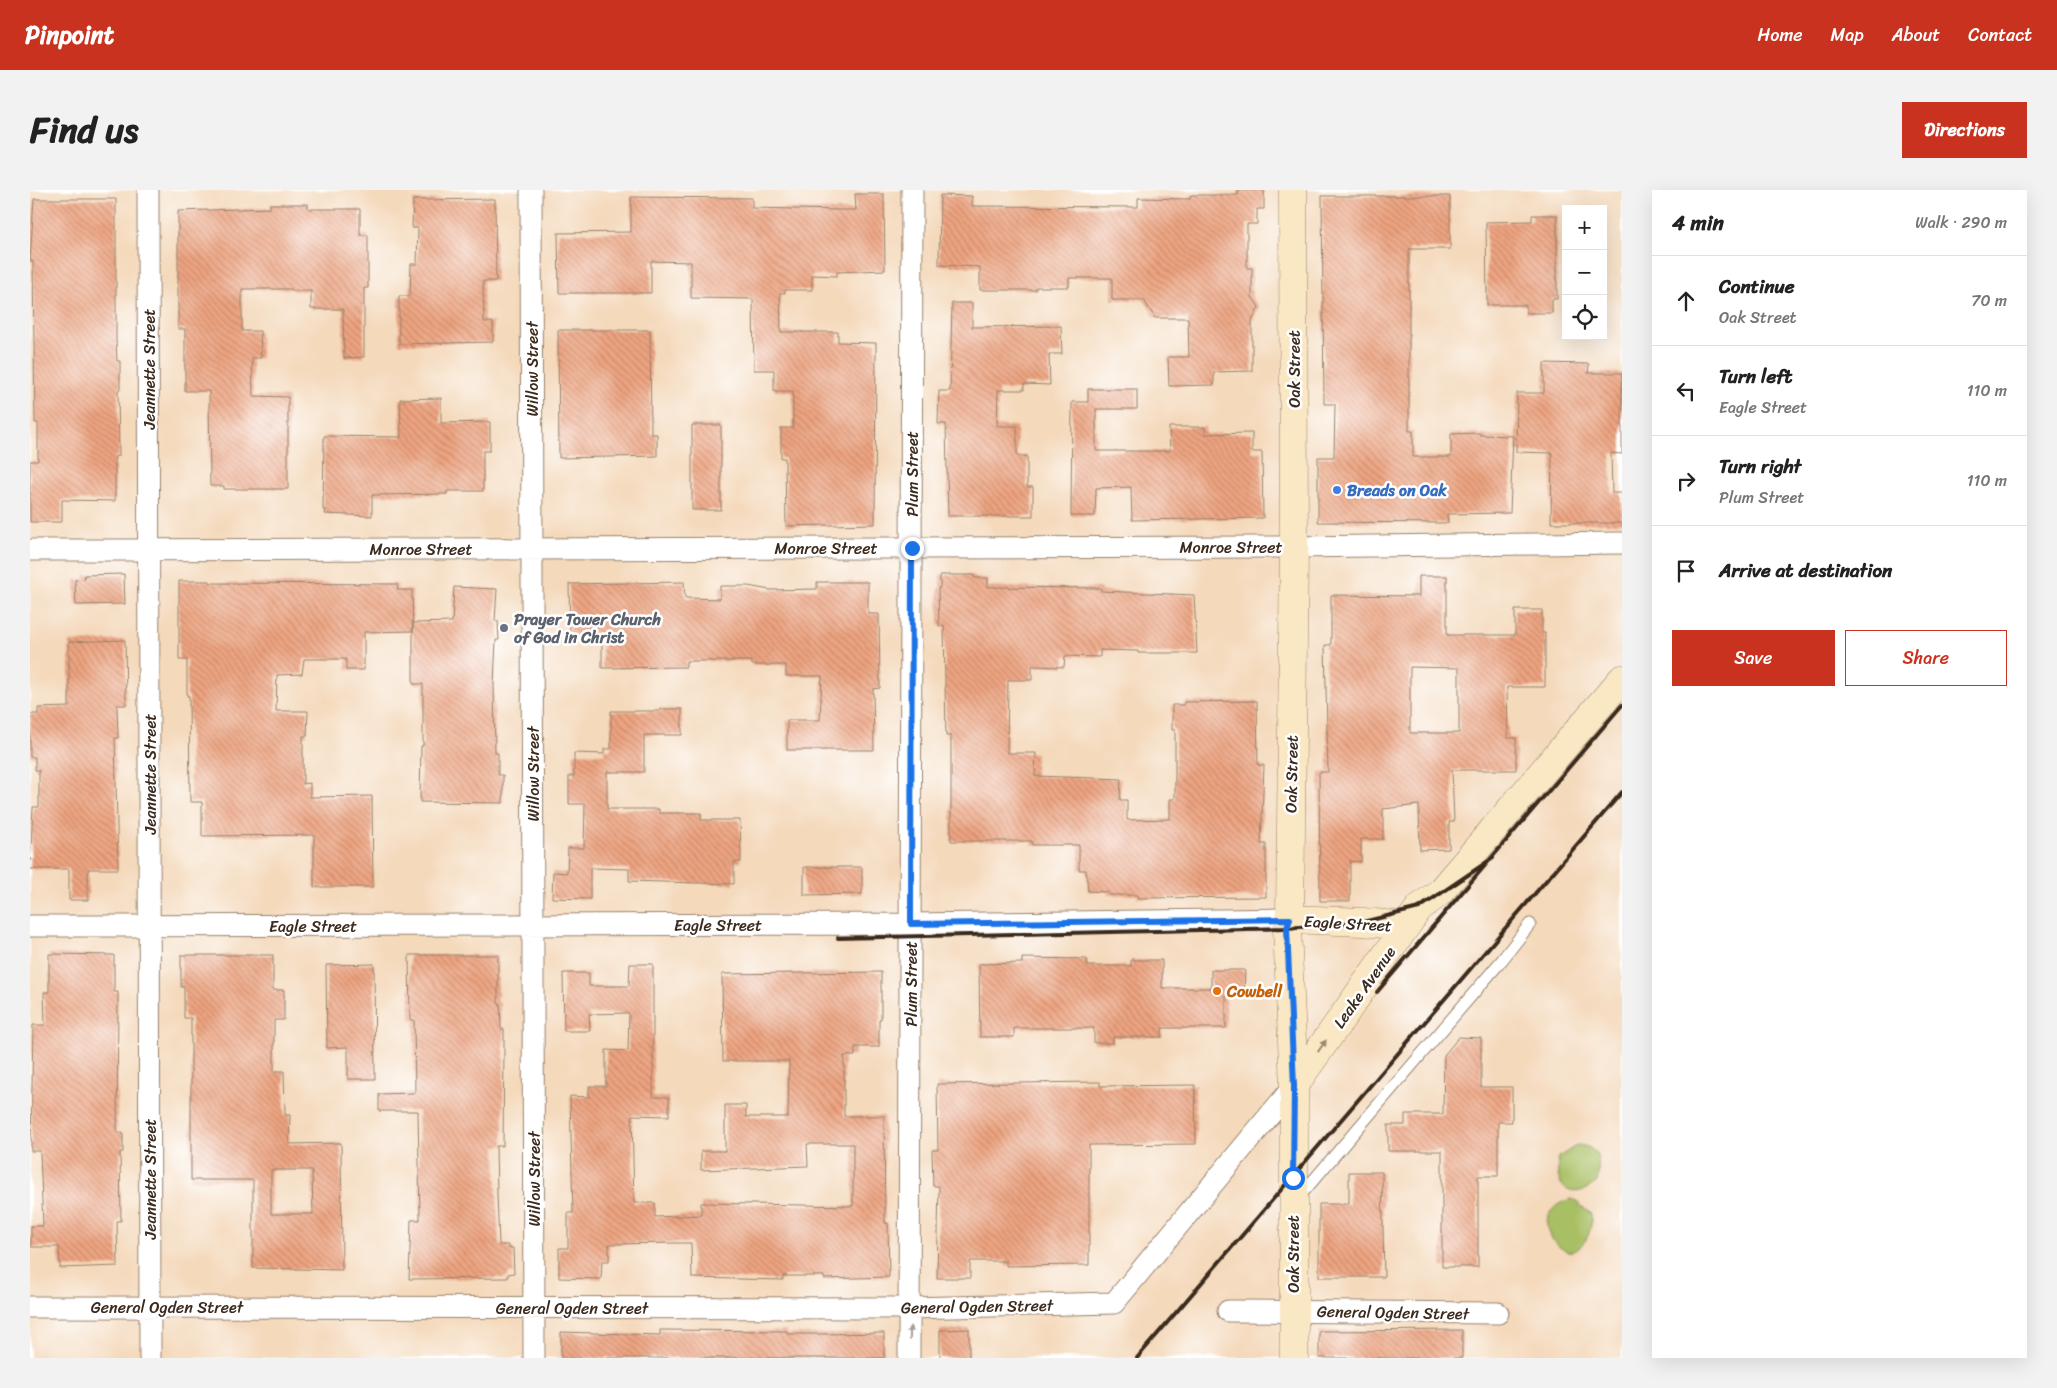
<!DOCTYPE html>
<meta charset="utf-8">
<style>
:root{--surface:#fff;--page:#f2f2f2;--text:#222;--muted:#767676;--line:#e0e0e0;--accent:#c8321e}
body{margin:0;font-family:Sriracha,sans-serif;background:var(--page);color:var(--text)}
.controls{position:absolute;right:15px;top:15px;display:grid;overflow:hidden;border-radius:0px;box-shadow:0 5px 20px #0002}
.controls button{width:45px;height:45px;display:grid;place-items:center;padding:0;border:0;border-bottom:1px solid var(--line);background:var(--surface);color:var(--text);font:25px sans-serif}
.stop{position:absolute;width:15px;height:15px;margin:-11px;border:4px solid #1a73e8;border-radius:50%;background:#fff}
.stop.end{background:#1a73e8;border-color:#fff;box-shadow:0 1px 5px #0008}
.list{margin:0;padding:0;list-style:none}
h2{display:flex;justify-content:space-between;align-items:center;height:65px;margin:0;padding:0 20px;font-size:21px}
h2 small{font-size:16px;font-weight:400;color:var(--muted)}
.list li{display:grid;grid-template-columns:32px 1fr auto;gap:15px;align-items:center;box-sizing:border-box;height:90px;padding:0 20px;border-top:1px solid var(--line)}
.list b{display:block;font-size:19px;white-space:nowrap}
.list p{margin:0;font-size:16px;white-space:nowrap;color:var(--muted)}
.list em{font-size:16px;font-style:normal;color:var(--muted)}
.actions{display:flex;gap:10px;padding:15px 20px}
.actions a{flex:1;padding:11px 0;border:1px solid var(--accent);border-radius:0px;text-align:center;font-size:18px;color:var(--accent)}
.actions .main{background:var(--accent);color:#fff}
.icon{flex:none;width:28px;height:28px;fill:none;stroke:currentColor;stroke-width:2;stroke-linecap:round;stroke-linejoin:round}
.map{position:relative;flex:none;width:1592px;height:1168px;overflow:hidden;border-radius:0px}
header{display:flex;align-items:center;gap:30px;box-sizing:border-box;height:70px;padding:0 25px;background:var(--accent);color:#fff}
header strong{font-size:24px}
nav{display:flex;gap:28px;margin-inline-start:auto;font-size:18px}
.intro{display:flex;align-items:center;justify-content:space-between;box-sizing:border-box;height:120px;padding:0 30px}
h1{margin:0;font-size:35px}
.button{padding:12px 22px;border-radius:0px;background:var(--accent);color:#fff;font-size:18px;font-weight:700}
main{display:flex;gap:30px;padding:0 30px}
aside{flex:1;background:var(--surface);border-radius:0px;box-shadow:0 5px 20px #0002}
.map>svg:first-child{display:block}
.grass{fill:#a8bf64;stroke:#727441}
.building{fill:url(#building-back-hatch);fill-rule:evenodd}
.lines{fill:none;stroke-linecap:round;stroke-linejoin:round}
.lane-casing{stroke:#98826c;stroke-width:13}
.street-casing{stroke:#98826c;stroke-width:23}
.secondary-casing{stroke:#98826c;stroke-width:29}
.lane{stroke:#fff;stroke-width:11}
.street{stroke:#fff;stroke-width:21}
.secondary{stroke:#fae7c3;stroke-width:28}
.rail{stroke:#3b2a1e;stroke-width:4}
.oneway{fill:#9a8870}
.oneway2{fill:#a79f9a}
.route{stroke:#1a73e8;stroke-width:6}
.shop-dot{fill:#3f7fe0;stroke:#fff;stroke-width:2}
.worship-dot{fill:#6b7280;stroke:#fff;stroke-width:2}
.food-dot{fill:#e8710a;stroke:#fff;stroke-width:2}
.labels{text-anchor:middle;stroke-width:5;stroke-linejoin:round;paint-order:stroke}
.street-label{font-size:16px;fill:#3b2a1e;stroke:#fff}
.shop-label{font-size:16px;font-weight:bold;fill:#366cbe;stroke:#fff;text-anchor:start}
.worship-label{font-size:16px;font-weight:bold;fill:#5b616d;stroke:#fff;text-anchor:start}
.food-label{font-size:16px;font-weight:bold;fill:#c56008;stroke:#fff;text-anchor:start}
</style>
<header>
<strong>Pinpoint</strong>
<nav><a>Home</a><a>Map</a><a>About</a><a>Contact</a></nav>
</header>
<div class="intro"><h1>Find us</h1><a class="button">Directions</a></div>
<main>
<div class="map">
<svg width="1592" height="1168" viewBox="0 0 1592 1168">
<defs>
<pattern id="building-back-hatch" width="6" height="6" patternUnits="userSpaceOnUse" patternTransform="scale(1.25)"><rect width="6" height="6" fill="#eea481"/><path d="M-1 5l2 2M0 0l6 6M5-1l2 2" fill="none" stroke="#c28669"/></pattern>
</defs>
<rect width="100%" height="100%" fill="#fff"/>
<filter id="ink" filterUnits="userSpaceOnUse"><feTurbulence type="fractalNoise" baseFrequency=".02" numOctaves="2"/><feDisplacementMap in="SourceGraphic" scale="10" xChannelSelector="R" yChannelSelector="G"/><feConvolveMatrix kernelMatrix="1 2 1 2 8 2 1 2 1" color-interpolation-filters="sRGB"/></filter>
<filter id="wash" filterUnits="userSpaceOnUse"><feTurbulence type="fractalNoise" baseFrequency=".0096" numOctaves="4" result="noise"/><feDisplacementMap in="SourceGraphic" scale="20" xChannelSelector="R" yChannelSelector="G"/><feGaussianBlur stdDeviation="1.12" result="paint"/><feColorMatrix in="noise" values="0 0 0 0 0 0 0 0 0 0 0 0 0 0 0 0 0 1.4 0 .05"/><feComposite in="paint" operator="in"/></filter>
<g filter="url(#wash)">
<rect width="100%" height="100%" fill="#f4d9bb"/>
<path class="grass" d="M1547 955C1571 956 1570 973 1567 992 1542 1013 1522 998 1529 967Z
M1543 1009 1561 1024C1563 1040 1556 1058 1538 1062 1508 1048 1510 1015 1543 1009Z"/>
<g id="blocks">
<path class="building" d="M1208 0H1234V19H1227V34H1217V78H1222V107L1229 117 1222 131V181L1184 182V195L1139 196 1138 167H1159L1158 128H1125L1114 110H1082V88H1039V97H1006V100H950V77L909 75 910 5 942 6V16L1108 17V8L1160 9 1161 5H1208Z
M825 4H854L855 80 807 82V86L782 85V100H755V103H750L751 142H808V152L846 153 845 334 756 336 755 268H751V238H763V201H744V180H724L723 109 661 108V72L621 71V103H529L528 43 601 42V7L722 8V18L810 20H826Z
M1292 6H1420V59H1379V241H1383V267H1421V244L1450 243V245L1483 246 1480 323 1417 324 1418 333 1288 332V267H1304L1305 214H1294Z
M4 9H86V150L87 171H90V200H88L89 266H85V311L32 310V332H0V271H8V233H5L3 71H0Z
M465 9 466 91H453L454 132H463V152L369 154V106H380L381 74H387L388 38H382L383 10Z
M240 14H278V19H330V45H338V98H334V167L314 168 313 119H281V101H262V99H212V141H230L231 168H222L223 206 258 207V299H194V296H180L179 201H155V139H148V21L240 18Z
M1502 25H1527V109H1522V123H1496V115H1457L1456 32 1502 31Z
M922 113H942V137L1031 136 1032 164H1019L1020 195 994 194V200H968L967 236H987V266H997V297H1003V326H918L916 234H908L909 201H920Z
M528 140H620L621 244H627V266L529 268Z
M1514 173 1559 174 1558 183H1592V264L1581 263 1582 303H1592V333H1521L1522 263 1486 262 1487 203H1514Z
M1058 199H1107V219H1066V261H1140L1139 237H1175V244L1222 243V262H1232L1233 328 1102 330 1101 297 1066 298 1065 326H1041L1042 212H1058Z
M411 208V233L460 232V261H453V301H417V304L342 305V326L295 324 296 320H293L294 246 371 247 370 209Z
M662 235H691V320H662Z
M94 384 95 414 46 415 45 390 55 389 54 385Z
M910 385H944V388H958V397L1071 398V401L1164 405 1167 463H1108V461L1070 460V467L1035 466 1034 477 1002 476V490H978L977 563H1006L1005 586 1091 589 1090 610H1097V630L1140 629V609H1145V540H1142V515H1154V512L1227 511 1228 575H1234L1231 654H1236V707L1107 708 1108 705H1078V702L1058 701 1056 680H1049V655H1002V651H921V546H916L914 436H909L908 398H910Z
M1389 386H1417V445H1485V420H1512V443H1515V497H1477L1478 548H1486V580H1422L1424 632H1419V659L1390 660 1389 615 1353 619V649H1331V672L1320 671V711H1290L1289 582H1298L1295 455H1301V405L1389 406ZM1380 477 1429 478V543H1380Z
M149 391H180V393L367 394 368 400H382L383 441 334 442V480H316V469H274L272 484 247 485 246 521H278L277 546H273V594L280 593V607L342 606 343 697H284V645L172 646V612H160L159 506H157V470H149Z
M654 392 655 408 690 409V396H718L740 400 787 399V392H838V424H849L850 498 843 499 844 560H757V530H790L792 486H756V475H722V471H656V477L572 478V445H540L539 394Z
M424 397 467 399 465 431H468L469 450H466L464 494 465 563H468V585H473V613L390 612 391 556H393V494H383V433L422 432Z
M95 450 96 515H87L88 548H85L88 679H58V710H39V679H0L3 617H9V580H5V567H0V524H8V518L39 517V452Z
M630 519H652V545H614V582H577V619H629V623H671V630H710L711 672H704V694L599 691V679L560 678V709L522 708 523 682 537 683 538 658H554L555 614H539V586H544V563L574 564V559H581V521H630Z
M774 677H832V704L774 705Z
M19 764 84 765V802H88L87 943H93V962H90L91 1031H87L88 1076 30 1078 29 1057H1V1036H13L10 961H1L3 835H15L14 802H19Z
M151 765H243V800H254V830H244V881H254L255 925H260L259 954 311 953 312 1080 223 1078V990H161V828H154V797H151ZM241 980H282L283 1024H241Z
M379 765H468V813H470L471 839H474V858L473 956H466L467 1004 469 1055H478V1058H483L484 1083 478 1084V1088L379 1089 381 1030H390L388 921H349V904L385 903 384 830H380Z
M992 768 1057 769V776H1101V770H1132V798H1181V780H1215L1214 804H1196V838H1132V847H1083V853H1064V838H984V847H950L949 774 992 773Z
M344 774 345 889H318V857L297 858 296 775Z
M600 774H623V907H639V926L602 925 604 1013H625V1027L671 1025V1013L823 1016V954H777L778 976 671 980V961H695V915H716V927H758L759 871H693L692 784 851 782V829H849V857H825V866H814V926H854L855 1033H858L859 1087 794 1089V1086H753V1090L662 1088 661 1053H649L579 1054V1071H572L571 1089 529 1088V1058H538V1023H543L540 906 559 907V896H576V860L598 861 599 823 559 824 560 841H534L533 783H559V796H599Z
M1429 847 1451 848V897H1482V932H1468V986H1448V1077H1412V961H1358V935H1375V924H1413L1414 865Z
M1070 892V896L1165 895 1166 954 1059 955V1075L976 1076V1071H940V1088H907L909 996H903L902 960H908L907 894Z
M1319 982H1352L1354 1087H1289V1014H1319Z
M939 1139V1168H910V1140Z
M630 1140 757 1141V1144H794L854 1143V1168H531V1142L630 1145Z
M1432 1140V1168H1289V1141Z"/>
</g>
</g>
<g filter="url(#ink)">
<use href="#blocks" fill-opacity="0" stroke="#98826c" stroke-width="1"/>
<g class="lines">
<defs>
<path id="lane" d="M1269 1007 1472 770 1500 734"/>
<path id="street" d="M118 0 120 1168
M501 0 504 1168
M0 360 1264 357 1592 353
M0 736 881 734 1260 729
M0 1117 880 1118 1084 1113 1264 896
M1198 1121 1468 1123
M879 1168 882 0"/>
<path id="secondary" d="M1263 0 1264 357 1260 729 1257 738 1264 896V1168
M1260 729 1333 732 1376 736
M1264 896 1389 718 1409 703 1592 489"/>
</defs>
<use href="#lane" class="lane-casing"/>
<use href="#street" class="street-casing"/>
<use href="#secondary" class="secondary-casing"/>
<use href="#lane" class="lane"/>
<use href="#street" class="street"/>
<use href="#secondary" class="secondary"/>
<path class="rail" d="M808 748 1257 738 1333 732 1389 718 1463 668
M1347 802 1592 515
M1107 1168 1592 602"/>
</g>
<defs><path id="oneway-solid" d="M-6-.8H1V-3.2L6.5 0L1 3.2V.8H-6Z" transform="scale(1.25)"/></defs>
<use class="oneway" href="#oneway-solid" transform="translate(1292 856) rotate(-55)"/>
<use class="oneway2" href="#oneway-solid" transform="translate(880 1143) rotate(-90)"/>
</g>
<g class="lines" filter="url(#ink)">
<path class="route" d="M882 358 881 734 1260 729 1257 738 1264 896 1263 988"/>
</g>
<circle class="shop-dot" cx="1307" cy="300" r="5"/>
<circle class="worship-dot" cx="474" cy="438" r="5"/>
<circle class="food-dot" cx="1187" cy="801" r="5"/>
<g class="labels">
<g class="street-label">
<text transform="translate(119 179) rotate(-90)" y="6">Jeannette Street</text>
<text transform="translate(502 179) rotate(-90)" y="6">Willow Street</text>
<text transform="translate(1264 179) rotate(-90)" y="6">Oak Street</text>
<text transform="translate(882 284) rotate(-90)" y="6">Plum Street</text>
<text x="1201" y="363">Monroe Street</text>
<text x="796" y="364">Monroe Street</text>
<text x="391" y="365">Monroe Street</text>
<text transform="translate(120 584) rotate(-90)" y="6">Jeannette Street</text>
<text transform="translate(503 584) rotate(-90)" y="6">Willow Street</text>
<text transform="translate(1261 584) rotate(-89)" y="6">Oak Street</text>
<text transform="translate(1318 733) rotate(3)" y="6">Eagle Street</text>
<text x="688" y="741">Eagle Street</text>
<text x="283" y="742">Eagle Street</text>
<text transform="translate(881 794) rotate(-90)" y="6">Plum Street</text>
<text transform="translate(1334 797) rotate(-55)" y="6">Leake Avenue</text>
<text transform="translate(120 989) rotate(-90)" y="6">Jeannette Street</text>
<text transform="translate(504 989) rotate(-90)" y="6">Willow Street</text>
<text transform="translate(1263 1064) rotate(-90)" y="6">Oak Street</text>
<text transform="translate(947 1116) rotate(-1)" y="6">General Ogden Street</text>
<text x="137" y="1123">General Ogden Street</text>
<text x="542" y="1124">General Ogden Street</text>
<text transform="translate(1363 1122) rotate(1)" y="6">General Ogden Street</text>
</g>
<g class="shop-label">
<text x="1317" y="306">Breads on Oak</text>
</g>
<g class="worship-label">
<text x="484" y="435">Prayer Tower Church<tspan x="484" dy="18">of God in Christ</tspan></text>
</g>
<g class="food-label">
<text x="1197" y="807">Cowbell</text>
</g>
</g>
</svg>
<div class="controls">
<button>+</button>
<button>−</button>
<button><svg class="icon" aria-label="locate" viewBox="0 0 24 24"><circle cx="12" cy="12" r="6"/><path d="M12 2v4M12 18v4M2 12h4M18 12h4"/></svg></button>
</div>
<div class="stop" style="left:1263px;top:988px"></div>
<div class="stop end" style="left:882px;top:358px"></div>
</div>
<aside>
<h2>4 min<small>Walk · 290 m</small></h2>
<ul class="list">
<li><svg class="icon" aria-label="ahead" viewBox="0 0 24 24"><path d="M12 20V5M6 11l6-6 6 6"/></svg><div><b>Continue</b><p>Oak Street</p></div><em>70 m</em></li>
<li><svg class="icon" aria-label="left" viewBox="0 0 24 24"><path d="M17 20v-9H6M10 6l-5 5 5 5"/></svg><div><b>Turn left</b><p>Eagle Street</p></div><em>110 m</em></li>
<li><svg class="icon" aria-label="right" viewBox="0 0 24 24"><path d="M7 20v-9h11M14 6l5 5-5 5"/></svg><div><b>Turn right</b><p>Plum Street</p></div><em>110 m</em></li>
<li><svg class="icon" aria-label="arrive" viewBox="0 0 24 24"><path d="M6 21V4h12l-3 4 3 4H6"/></svg><div><b>Arrive at destination</b></div></li>
</ul>
<div class="actions"><a class="main">Save</a><a>Share</a></div>
</aside>
</main>
